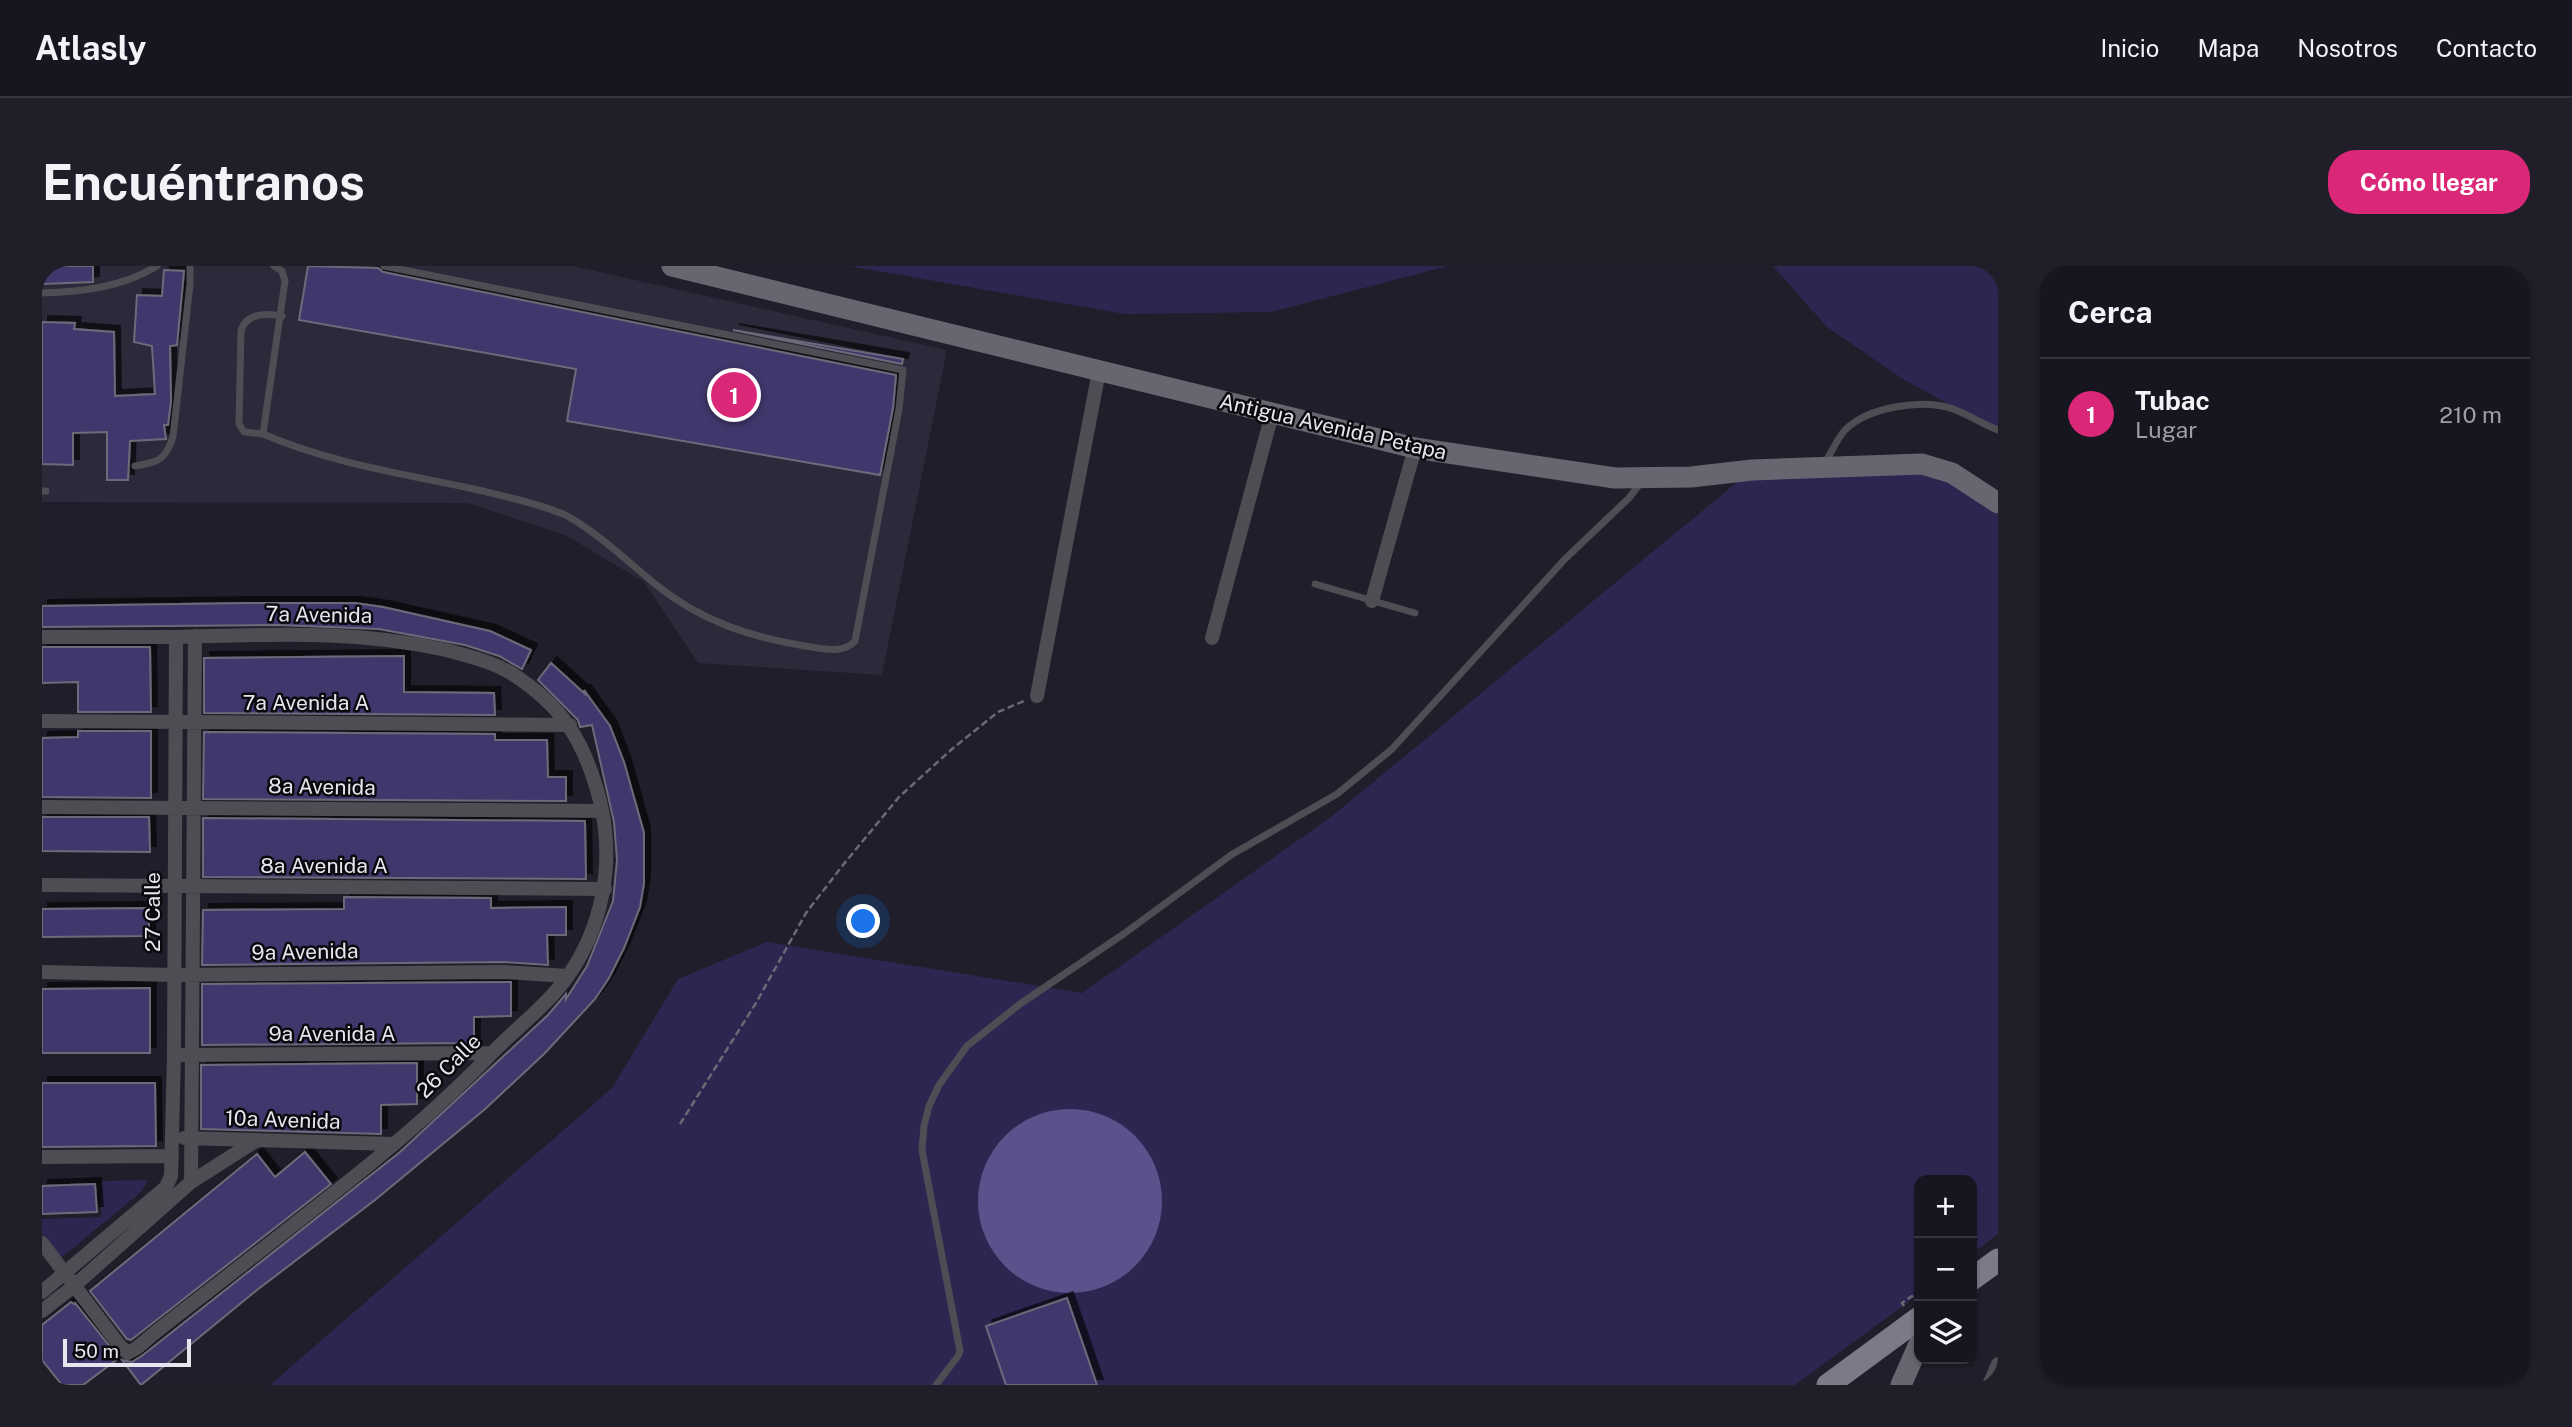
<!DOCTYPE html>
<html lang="es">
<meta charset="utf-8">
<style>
:root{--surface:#171620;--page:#201f29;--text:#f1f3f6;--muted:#9e9fa5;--line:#36353e;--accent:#db2777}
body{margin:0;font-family:"Public Sans",sans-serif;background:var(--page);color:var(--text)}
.controls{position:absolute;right:21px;bottom:21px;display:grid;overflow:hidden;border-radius:14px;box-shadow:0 2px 5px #0004}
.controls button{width:63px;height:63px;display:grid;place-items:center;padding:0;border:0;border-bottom:2px solid var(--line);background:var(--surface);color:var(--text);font:35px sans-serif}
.scale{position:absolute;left:21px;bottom:18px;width:128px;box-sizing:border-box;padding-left:7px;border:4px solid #e6e6ee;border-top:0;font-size:19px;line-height:24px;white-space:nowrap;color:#e6e6ee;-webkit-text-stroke:5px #09090e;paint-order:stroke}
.you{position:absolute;left:822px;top:656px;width:24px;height:24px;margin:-18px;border:5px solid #fff;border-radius:50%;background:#1a73e8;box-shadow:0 0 0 10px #1a73e833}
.badge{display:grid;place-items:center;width:46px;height:46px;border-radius:50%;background:var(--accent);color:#fff;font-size:23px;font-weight:700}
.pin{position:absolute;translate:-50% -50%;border:4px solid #fff;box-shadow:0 2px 7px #0006}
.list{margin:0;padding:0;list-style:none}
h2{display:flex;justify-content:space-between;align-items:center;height:91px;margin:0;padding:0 28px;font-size:30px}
h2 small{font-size:23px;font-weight:400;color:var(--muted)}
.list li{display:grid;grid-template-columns:46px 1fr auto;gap:21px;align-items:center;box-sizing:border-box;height:112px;padding:0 28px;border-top:2px solid var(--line)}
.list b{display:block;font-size:26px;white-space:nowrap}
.list p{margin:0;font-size:23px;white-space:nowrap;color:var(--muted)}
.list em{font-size:23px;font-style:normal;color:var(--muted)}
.icon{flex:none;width:38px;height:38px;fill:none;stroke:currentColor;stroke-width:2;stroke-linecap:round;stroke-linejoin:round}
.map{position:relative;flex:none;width:1956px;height:1119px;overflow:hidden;border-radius:28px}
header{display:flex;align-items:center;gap:42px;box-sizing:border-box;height:98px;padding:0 35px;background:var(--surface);border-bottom:2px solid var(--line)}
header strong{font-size:33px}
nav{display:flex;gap:38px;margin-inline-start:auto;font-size:24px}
.intro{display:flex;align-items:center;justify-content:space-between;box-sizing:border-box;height:168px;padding:0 42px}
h1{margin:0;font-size:49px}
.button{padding:18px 32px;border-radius:28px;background:var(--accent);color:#fff;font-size:24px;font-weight:700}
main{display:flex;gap:42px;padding:0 42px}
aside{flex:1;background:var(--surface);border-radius:28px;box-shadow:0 2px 5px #0004}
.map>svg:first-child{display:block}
.built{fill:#2b293a}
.green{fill:#2e2651}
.water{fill:#5a528a}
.building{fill:#40376c;stroke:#6c6b79;stroke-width:2;filter:url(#shadow)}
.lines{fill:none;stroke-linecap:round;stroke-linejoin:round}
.path{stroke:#6a6974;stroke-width:2.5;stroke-dasharray:7 3.5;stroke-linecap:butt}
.lane{stroke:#4e4d53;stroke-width:7}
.street{stroke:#4e4d53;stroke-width:14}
.secondary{stroke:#676670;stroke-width:21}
.primary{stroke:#7b7a86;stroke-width:23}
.labels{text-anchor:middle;stroke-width:5;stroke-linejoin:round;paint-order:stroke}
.street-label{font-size:21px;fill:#e6e6ee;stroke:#09090e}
</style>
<header>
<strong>Atlasly</strong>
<nav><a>Inicio</a><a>Mapa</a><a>Nosotros</a><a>Contacto</a></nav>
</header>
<div class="intro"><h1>Encuéntranos</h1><a class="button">Cómo llegar</a></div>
<main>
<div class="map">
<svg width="1956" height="1119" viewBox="0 0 1956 1119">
<defs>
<filter id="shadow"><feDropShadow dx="6" dy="-6" stdDeviation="0" flood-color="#0009"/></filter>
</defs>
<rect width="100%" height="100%" fill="#1f1e2a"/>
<path class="built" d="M0 0H531L905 84 840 409 656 397 602 316 523 269 425 237 0 236Z"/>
<path class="green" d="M807 0H1406L1229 46 1083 48Z
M1731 0H1956V165L1861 113 1785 61Z
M1862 203 1908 210 1956 239V968L1930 988V914H1877V1028L1753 1119H228L570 822 636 713 725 676 1040 727 1289 551 1710 204Z
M106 914 99 926 18 993 0 971V953L59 951 60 915Z"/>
<path class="water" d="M936 935a92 92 0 1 1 184 0a92 92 0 1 1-184 0Z"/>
<path class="building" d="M0 0H51V16L0 18Z
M266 0 336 2 341 6 854 109 851 142 838 209 525 155 534 103 257 54Z
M122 4 142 5 135 79 128 80 129 135 126 159H122L124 173 88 175 86 214H65V166L31 167V199L0 198V56L33 57 32 63 72 66 73 130 113 128 110 80 92 76 95 29 120 30Z
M691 64 861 93 860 98Z
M206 337H313L341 341 448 365 489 384 480 403 457 390 423 379 337 363 235 359 0 361V340Z
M0 381H108L109 446H36V416L0 417Z
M362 390V426L452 427 453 449 162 447V392Z
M509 397 543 428 542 424 568 460 582 496 602 567V617L598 641 582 682 567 712 553 733 502 788 442 844 333 934 215 1024 99 1119 80 1094 90 1096 101 1089 358 886 506 749 524 728V733L545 700 571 635 575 594 572 556 550 459 538 461 536 454 496 414Z
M36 465H109V532L0 531V472L36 471Z
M162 466 453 468V474H505L506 511H524V535L161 533Z
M0 551H107L108 586 0 585Z
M161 552 543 555 544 613 161 611Z
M302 631 449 632V642L524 641V669H505L506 699 462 696 160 699 161 644 302 643Z
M107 642V670L0 671V643Z
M469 716V750L432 751V777L160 779V718Z
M108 722V787H0V723Z
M375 797V838L339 839V868L159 863V799Z
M0 817H113L114 880 0 881Z
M263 886 289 918 89 1074 85 1073 48 1025 215 888 233 911Z
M53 918 55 946 0 948V920Z
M1025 1032 1055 1119H964L944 1060Z
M29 1036 32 1038 33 1037 77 1092 41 1119H20L0 1094V1059Z"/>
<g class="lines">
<path class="path" d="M638 858 714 737 764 647 801 599 857 531 910 483 956 446 982 435
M1862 1040 1860 1037 1870 1030 1873 1034"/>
<path class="lane" d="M232 0 240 5 243 15 221 168C288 197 362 208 432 223 457 229 508 240 529 252 560 271 585 295 613 318 659 355 705 370 763 380 779 382 801 389 813 375L857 143 861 104 342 0
M0 27C39 26 81 21 115 0
M221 168 202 166 197 158 199 65C204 47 224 47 240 50
M1783 197C1789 187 1795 173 1803 164 1826 141 1881 132 1911 143 1927 149 1941 158 1956 164
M93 200C116 196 123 195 131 171L148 18V0
M0 225H4
M1273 318 1373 347
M894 1119 916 1090 918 1085 880 884 882 860 887 840 897 819 925 780 978 738 1083 667 1189 589 1295 528 1350 483 1523 293 1587 232 1600 215"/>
<path class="street" d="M1330 335 1373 182
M0 371C44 371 88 371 133 371 226 369 312 363 404 384 426 390 449 395 469 407 521 440 543 476 558 535 573 596 561 663 523 714 502 742 473 763 449 788 367 873 270 944 177 1017 149 1039 121 1059 95 1082L86 1087 78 1080 0 977
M1170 372 1230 148
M995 430 1057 105
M0 455 528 459
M0 541 560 545
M0 619 563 623
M0 706 132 709 462 706 526 710
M140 789 449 787
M142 872 351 878
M0 891 130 890
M149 916 153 370
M0 1026 124 921 129 910 132 789 134 371
M0 1045 32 1020 149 916 215 874
M1947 1119 1956 1098"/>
<path class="secondary" d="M630 0 1373 182 1573 212 1649 211 1710 204 1880 198 1910 207 1956 237
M1859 1119 1877 1078"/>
<path class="primary" d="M1930 1013 1956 994
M1786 1119 1877 1052"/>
</g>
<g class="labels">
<g class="street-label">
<text transform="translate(1291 161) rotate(13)" y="7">Antigua Avenida Petapa</text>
<text transform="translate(277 349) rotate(1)" y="7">7a Avenida</text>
<text x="264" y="444">7a Avenida A</text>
<text transform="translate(280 521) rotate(1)" y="7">8a Avenida</text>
<text x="282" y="607">8a Avenida A</text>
<text transform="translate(111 646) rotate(-90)" y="7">27 Calle</text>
<text transform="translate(263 686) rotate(-1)" y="7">9a Avenida</text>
<text x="290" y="775">9a Avenida A</text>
<text transform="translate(407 800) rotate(-45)" y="7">26 Calle</text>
<text transform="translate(241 854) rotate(2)" y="7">10a Avenida</text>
</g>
</g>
</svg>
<div class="controls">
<button>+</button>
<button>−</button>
<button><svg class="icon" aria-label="layers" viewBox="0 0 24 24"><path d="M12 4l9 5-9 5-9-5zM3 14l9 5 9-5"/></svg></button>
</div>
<div class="scale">50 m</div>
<div class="you"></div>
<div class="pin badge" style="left:692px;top:129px">1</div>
</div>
<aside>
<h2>Cerca<small></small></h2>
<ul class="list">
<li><span class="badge">1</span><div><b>Tubac</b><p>Lugar</p></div><em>210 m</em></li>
</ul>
</aside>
</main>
